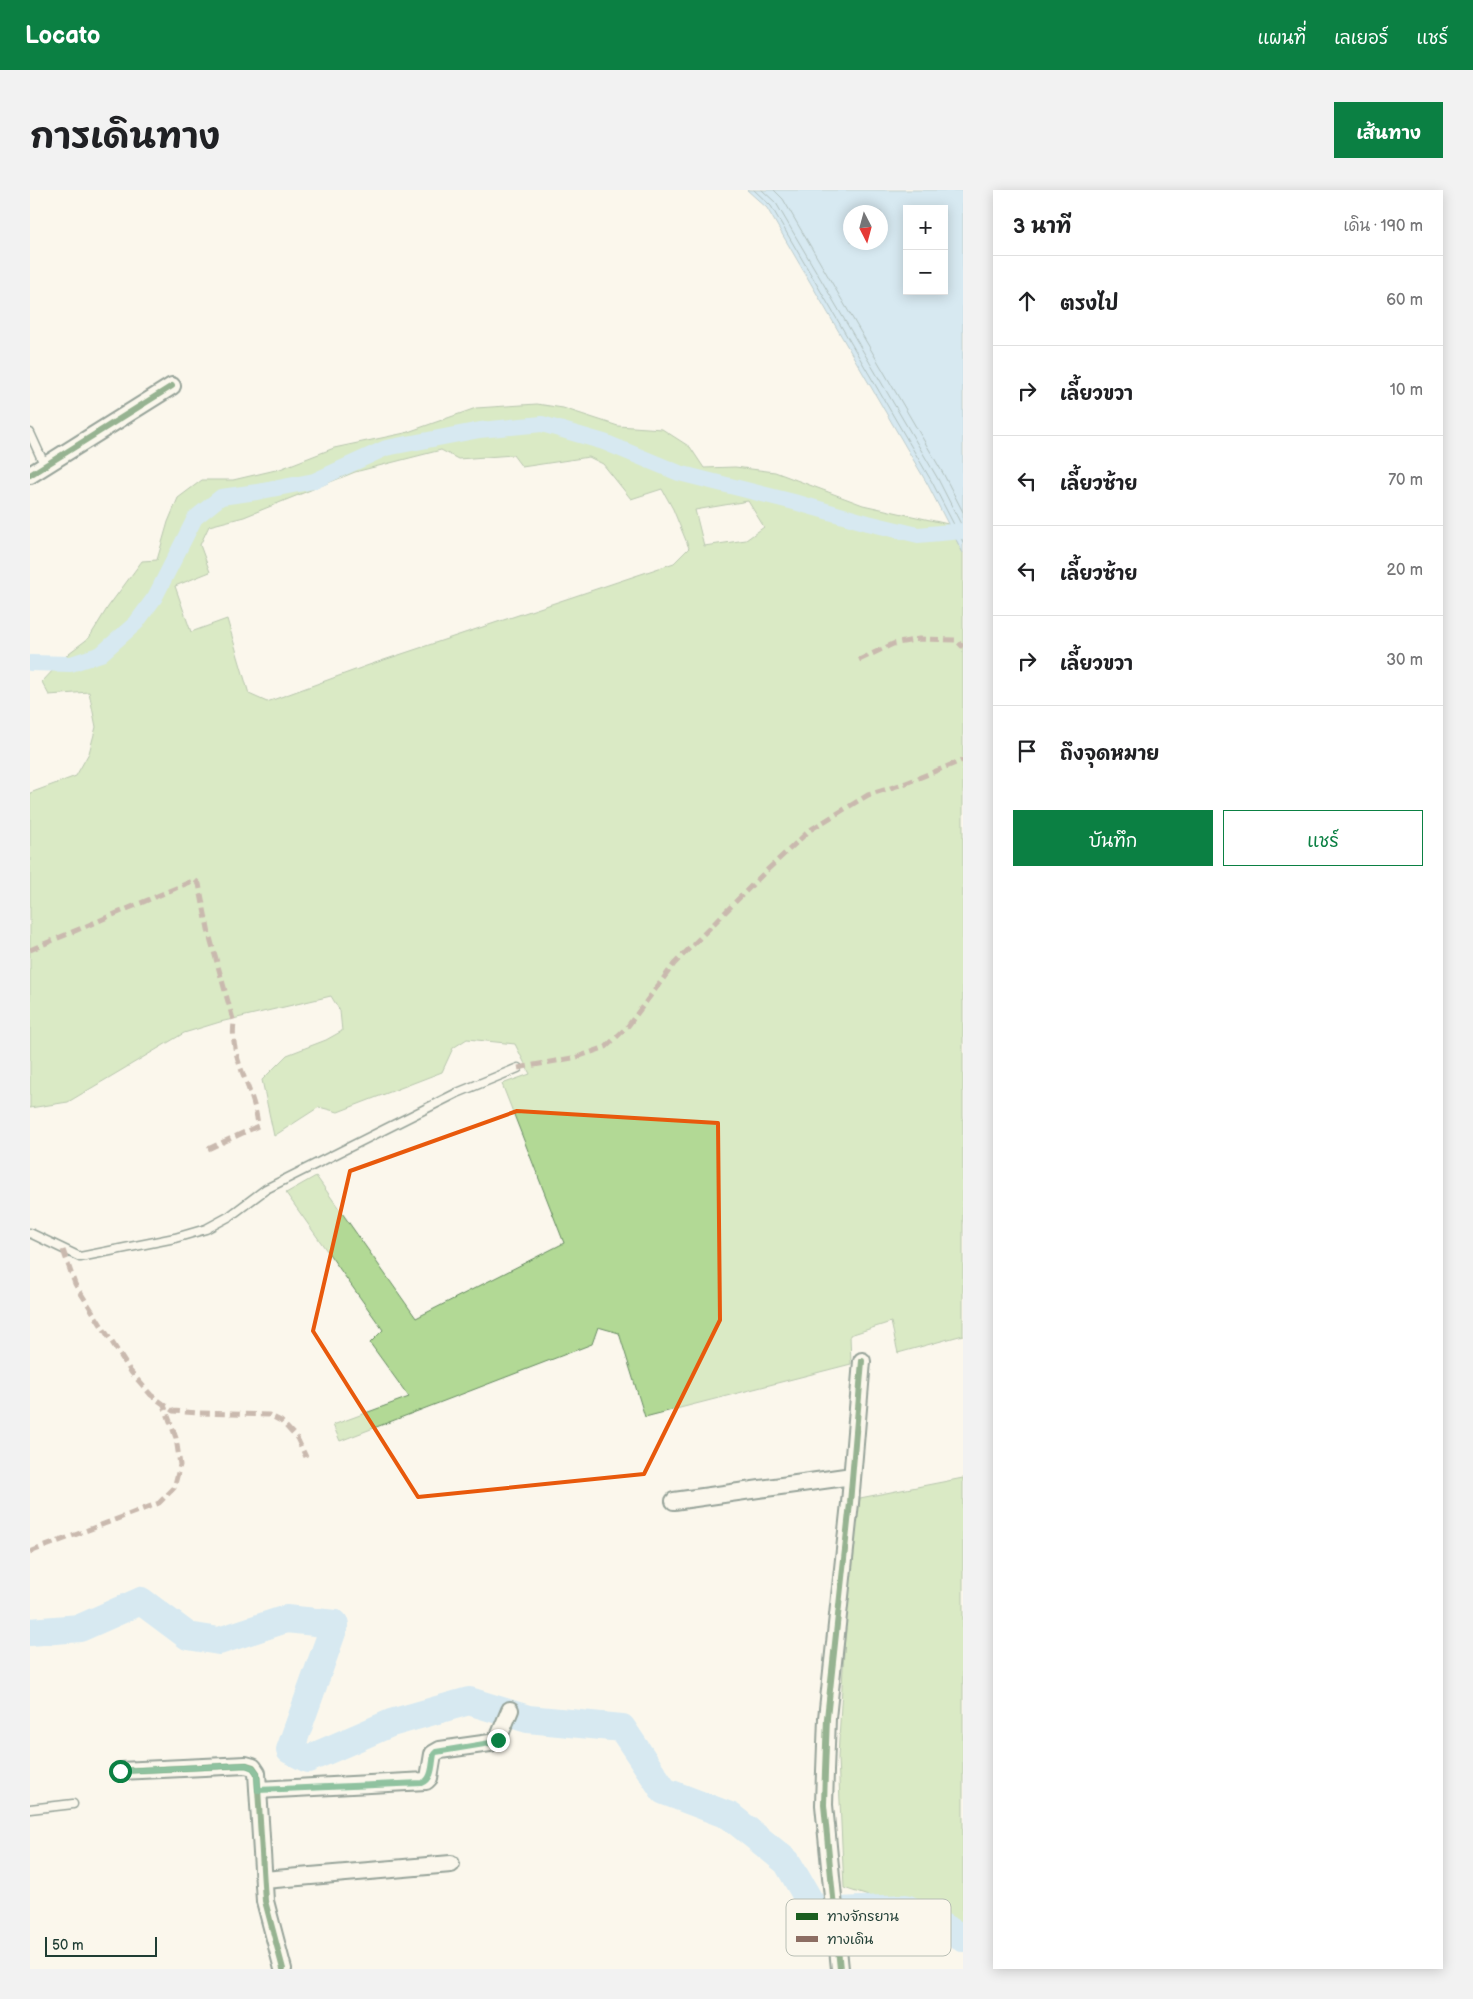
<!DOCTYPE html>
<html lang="th">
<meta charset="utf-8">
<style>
:root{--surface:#fff;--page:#f2f2f2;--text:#202124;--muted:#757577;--line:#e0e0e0;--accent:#0b8043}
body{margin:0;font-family:"Balsamiq Sans","Playpen Sans Thai",sans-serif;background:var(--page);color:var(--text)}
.controls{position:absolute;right:15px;top:15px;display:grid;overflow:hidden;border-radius:0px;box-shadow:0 2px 12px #0003}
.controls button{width:45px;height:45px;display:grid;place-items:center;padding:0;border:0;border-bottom:1px solid var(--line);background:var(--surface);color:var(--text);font:25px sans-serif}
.compass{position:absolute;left:813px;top:15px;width:45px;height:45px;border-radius:50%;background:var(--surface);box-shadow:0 2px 12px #0003;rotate:174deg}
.scale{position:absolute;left:15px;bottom:12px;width:112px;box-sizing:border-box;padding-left:5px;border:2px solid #1f3d34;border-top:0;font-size:14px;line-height:18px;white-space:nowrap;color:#1f3d34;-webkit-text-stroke:4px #fbf7ec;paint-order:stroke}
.stop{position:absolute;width:15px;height:15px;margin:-11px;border:4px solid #0b8043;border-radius:50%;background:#fff}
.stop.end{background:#0b8043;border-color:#fff;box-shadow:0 1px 5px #0008}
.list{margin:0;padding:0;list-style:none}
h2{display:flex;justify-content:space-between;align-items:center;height:65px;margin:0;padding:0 20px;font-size:21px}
h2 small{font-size:16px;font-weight:400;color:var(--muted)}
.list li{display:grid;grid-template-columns:32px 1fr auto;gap:15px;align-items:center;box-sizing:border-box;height:90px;padding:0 20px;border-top:1px solid var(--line)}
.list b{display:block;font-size:19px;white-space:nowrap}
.list em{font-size:16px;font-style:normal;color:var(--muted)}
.actions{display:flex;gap:10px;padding:15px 20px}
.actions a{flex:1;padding:11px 0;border:1px solid var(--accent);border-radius:0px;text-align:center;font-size:18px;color:var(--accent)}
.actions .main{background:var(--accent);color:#fff}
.icon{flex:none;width:28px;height:28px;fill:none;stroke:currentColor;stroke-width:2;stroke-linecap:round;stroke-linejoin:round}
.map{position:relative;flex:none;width:933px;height:1779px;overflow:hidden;border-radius:0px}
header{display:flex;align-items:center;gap:30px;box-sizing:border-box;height:70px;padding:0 25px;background:var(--accent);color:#fff}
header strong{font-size:24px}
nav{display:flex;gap:28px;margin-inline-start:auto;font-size:18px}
.intro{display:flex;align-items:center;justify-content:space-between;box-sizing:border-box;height:120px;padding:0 30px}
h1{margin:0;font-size:35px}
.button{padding:12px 22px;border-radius:0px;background:var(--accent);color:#fff;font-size:18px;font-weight:700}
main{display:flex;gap:30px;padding:0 30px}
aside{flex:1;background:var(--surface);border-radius:0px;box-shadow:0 2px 12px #0003}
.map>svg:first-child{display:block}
.green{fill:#b2d995;stroke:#688b64;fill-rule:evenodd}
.water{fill:#aad7f6;stroke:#7299a8;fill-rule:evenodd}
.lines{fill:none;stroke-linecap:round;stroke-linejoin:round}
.shore{stroke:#577b82;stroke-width:1}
.canal{stroke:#aad7f6;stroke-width:16}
.river{stroke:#aad7f6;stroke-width:28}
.service-casing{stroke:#1f3d34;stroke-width:11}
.minor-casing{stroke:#1f3d34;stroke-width:20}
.service{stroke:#fbf7ec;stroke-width:8}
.minor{stroke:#fbf7ec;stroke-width:16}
.quiet{stroke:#8d6e63;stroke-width:5;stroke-dasharray:10 5;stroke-linecap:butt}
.cycleway-casing{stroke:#fbf7ec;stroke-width:9}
.cycleway{stroke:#1b5e20;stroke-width:6}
.route{stroke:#0b8043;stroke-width:6}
.marked{fill:none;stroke:#e8590c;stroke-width:4;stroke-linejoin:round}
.key{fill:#fbf7ec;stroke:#b9bfb5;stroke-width:1}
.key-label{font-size:14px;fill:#1f3d34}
</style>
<header>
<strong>Locato</strong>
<nav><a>แผนที่</a><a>เลเยอร์</a><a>แชร์</a></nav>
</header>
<div class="intro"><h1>การเดินทาง</h1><a class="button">เส้นทาง</a></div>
<main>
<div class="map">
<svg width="933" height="1779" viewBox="0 0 933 1779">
<rect width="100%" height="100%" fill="#fbf7ec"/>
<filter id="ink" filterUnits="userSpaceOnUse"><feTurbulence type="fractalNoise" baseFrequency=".02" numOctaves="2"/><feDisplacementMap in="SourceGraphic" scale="10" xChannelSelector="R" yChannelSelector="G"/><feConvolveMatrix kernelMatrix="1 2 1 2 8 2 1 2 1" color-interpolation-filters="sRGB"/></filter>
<g filter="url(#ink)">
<path class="green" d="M507 214 533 218 588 236 632 239 660 257 674 278 705 277 745 282 833 315 918 334 933 363V1145L868 1163 861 1132 820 1145 821 1174 615 1227 589 1143 568 1137 562 1154 310 1251 303 1235 379 1207 340 1153 353 1140 256 1003 286 986 386 1128 534 1053 472 894 500 884 485 854 437 849 423 858 412 882 308 922 289 917 244 946 232 890 257 865 296 850 312 841 310 821 301 806 190 832 154 843 38 912 0 918V603L46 586 59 563 66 537 59 502 19 505 12 492 39 463 59 448 78 417 112 371 127 370 138 332 148 308 172 290H203L250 279 304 258 375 243 446 218ZM411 260 428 269 483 265 492 277 559 267 573 274 601 309 632 299 643 319 659 358 644 373 339 475 237 512 219 504 197 429 161 442 145 396 180 382 170 355 179 336 214 327 325 282ZM718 311 734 337 716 350 674 356 665 320Z
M933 1288V1737L814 1698 808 1568 818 1391 830 1308Z"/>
<path class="water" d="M717 0H933V363L898 295 737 18ZM877 19H914V101H877ZM821 22H851V52H821Z"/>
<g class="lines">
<path class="shore" d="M724 0 741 16 902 292 933 352
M732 0 746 13 908 289 933 338
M744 0 753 9 914 285 933 322"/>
<path class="canal" d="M0 473 41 474 71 464 106 433 125 407 165 328 191 307 227 302 284 291 356 258 450 240 512 234 574 252 649 283 768 313 838 333 888 345 933 341"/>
<path class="river" d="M0 1442 50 1438 111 1411 158 1446 189 1451 256 1429 305 1434 260 1560 278 1569 361 1533 439 1511 498 1529 592 1538 634 1601 700 1626 757 1672 786 1722 876 1718 933 1748"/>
<defs>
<path id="service" d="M0 243 15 276
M0 1043 50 1067 145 1048 176 1039 200 1026 236 999 427 903 488 878
M0 1619 43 1614"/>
<path id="minor" d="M0 285 142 196
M644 1311 822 1286
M90 1581 216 1575 223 1577 227 1583 235 1711 253 1779
M228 1600 396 1591 399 1588 403 1564 410 1560 460 1553 468 1549 480 1520
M234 1690 421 1674
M810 1779 794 1615 795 1581 797 1528 820 1313 832 1171"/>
</defs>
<use href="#service" class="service-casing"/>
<use href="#minor" class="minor-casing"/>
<use href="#service" class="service"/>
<use href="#minor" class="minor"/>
<path class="quiet" d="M829 470 863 454 889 449 926 450 933 457
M0 760 165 690 169 694 179 744 204 833C199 869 225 899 228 936L178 959
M488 878 547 867 576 857 598 836 644 774 735 682 780 640 838 605 876 593 933 570
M33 1060 45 1094 101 1182 121 1205 143 1221 168 1223 239 1225 251 1231 267 1248 276 1267
M0 1362 129 1313 144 1298 150 1275 146 1248 134 1215"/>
<defs>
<path id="cycleway" d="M0 285 142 196
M90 1581 216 1575 223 1577 227 1583 235 1711 253 1779
M810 1779 794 1615 795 1581 797 1528 820 1313 832 1171"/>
</defs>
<use href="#cycleway" class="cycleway-casing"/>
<use href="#cycleway" class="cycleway"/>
</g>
</g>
<g class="lines" filter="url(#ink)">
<path class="route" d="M90 1581 216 1575 223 1578 227 1583 228 1600 392 1593C403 1590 402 1573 404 1564L406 1562 460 1553 468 1550"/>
</g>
<path d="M0 0H933V1779H0ZM487 921 688 933 690 1130 614 1284 388 1307 283 1141 320 981Z" fill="#fbf7ec" fill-opacity=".55" fill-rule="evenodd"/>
<path class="marked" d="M487 921 688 933 690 1130 614 1284 388 1307 283 1141 320 981Z"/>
<rect x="756" y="1709" width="165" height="57" rx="8" class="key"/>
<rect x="766" y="1723" width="22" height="7" fill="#1b5e20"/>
<rect x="766" y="1746" width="22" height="6" fill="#8d6e63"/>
<g class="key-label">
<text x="797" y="1731">ทางจักรยาน</text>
<text x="797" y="1754">ทางเดิน</text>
</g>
</svg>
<div class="controls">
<button>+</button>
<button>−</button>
</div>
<svg class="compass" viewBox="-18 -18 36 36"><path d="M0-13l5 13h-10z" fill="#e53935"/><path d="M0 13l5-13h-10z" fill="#757577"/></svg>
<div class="scale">50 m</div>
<div class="stop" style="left:90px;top:1581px"></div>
<div class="stop end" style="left:468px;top:1550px"></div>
</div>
<aside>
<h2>3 นาที<small>เดิน · 190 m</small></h2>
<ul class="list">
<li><svg class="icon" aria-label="ahead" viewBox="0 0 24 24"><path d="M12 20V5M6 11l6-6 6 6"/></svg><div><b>ตรงไป</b></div><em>60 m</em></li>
<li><svg class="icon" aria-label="right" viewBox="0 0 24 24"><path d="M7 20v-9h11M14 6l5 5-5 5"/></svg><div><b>เลี้ยวขวา</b></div><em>10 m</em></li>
<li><svg class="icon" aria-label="left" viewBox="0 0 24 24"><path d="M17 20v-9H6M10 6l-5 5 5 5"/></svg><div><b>เลี้ยวซ้าย</b></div><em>70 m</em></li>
<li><svg class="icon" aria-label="left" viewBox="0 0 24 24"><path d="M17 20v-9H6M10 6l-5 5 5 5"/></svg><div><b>เลี้ยวซ้าย</b></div><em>20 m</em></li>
<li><svg class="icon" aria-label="right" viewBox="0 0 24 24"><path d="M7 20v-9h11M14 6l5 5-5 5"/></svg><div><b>เลี้ยวขวา</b></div><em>30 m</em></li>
<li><svg class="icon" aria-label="arrive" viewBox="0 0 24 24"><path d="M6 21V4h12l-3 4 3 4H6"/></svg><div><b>ถึงจุดหมาย</b></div></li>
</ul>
<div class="actions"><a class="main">บันทึก</a><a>แชร์</a></div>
</aside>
</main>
